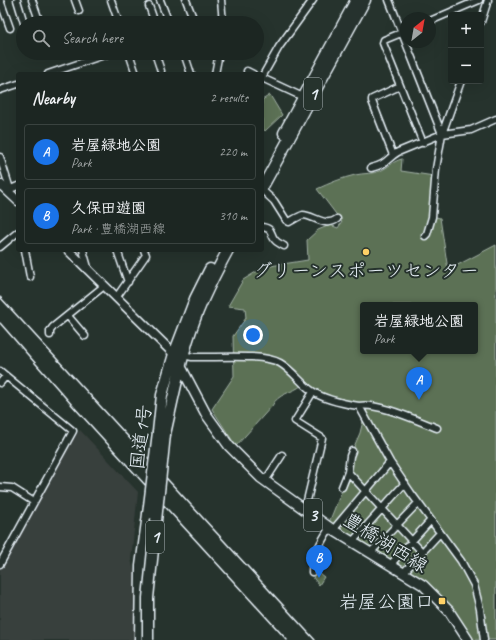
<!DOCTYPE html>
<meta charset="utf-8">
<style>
:root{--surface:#1c2622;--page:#29322f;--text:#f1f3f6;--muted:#a0a5a5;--line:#3a4340;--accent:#1a73e8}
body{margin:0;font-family:Caveat,"Klee One",sans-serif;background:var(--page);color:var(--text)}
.controls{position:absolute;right:12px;top:12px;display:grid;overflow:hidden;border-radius:4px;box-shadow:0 4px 16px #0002}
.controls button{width:36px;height:36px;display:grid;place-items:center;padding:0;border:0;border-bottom:1px solid var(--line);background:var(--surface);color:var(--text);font:20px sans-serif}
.compass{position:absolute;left:400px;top:12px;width:36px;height:36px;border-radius:50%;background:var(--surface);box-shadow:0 4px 16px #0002;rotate:31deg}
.you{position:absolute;left:253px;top:335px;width:14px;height:14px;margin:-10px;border:3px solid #fff;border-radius:50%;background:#1a73e8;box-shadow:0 0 0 6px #1a73e833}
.badge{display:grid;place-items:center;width:26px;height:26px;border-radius:50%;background:var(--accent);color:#fff;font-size:13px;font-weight:700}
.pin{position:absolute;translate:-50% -33px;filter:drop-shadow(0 1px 2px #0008)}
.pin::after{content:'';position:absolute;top:21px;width:14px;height:12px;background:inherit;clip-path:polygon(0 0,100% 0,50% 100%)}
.popup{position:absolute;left:360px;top:302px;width:118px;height:52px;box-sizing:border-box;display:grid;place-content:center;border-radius:4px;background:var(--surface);filter:drop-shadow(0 1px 3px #0005);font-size:13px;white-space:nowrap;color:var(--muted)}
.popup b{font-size:15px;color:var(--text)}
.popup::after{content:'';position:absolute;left:50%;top:100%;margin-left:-8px;border:8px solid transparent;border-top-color:var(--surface)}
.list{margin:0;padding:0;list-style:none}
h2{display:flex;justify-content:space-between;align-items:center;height:52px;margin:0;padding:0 16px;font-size:17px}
h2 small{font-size:13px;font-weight:400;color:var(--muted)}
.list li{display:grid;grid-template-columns:26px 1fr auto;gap:12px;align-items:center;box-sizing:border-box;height:56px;margin:0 8px 8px;padding:0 8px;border:1px solid var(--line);border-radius:4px}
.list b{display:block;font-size:15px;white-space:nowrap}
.list p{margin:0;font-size:13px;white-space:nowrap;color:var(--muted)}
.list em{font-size:13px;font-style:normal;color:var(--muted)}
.icon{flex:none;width:22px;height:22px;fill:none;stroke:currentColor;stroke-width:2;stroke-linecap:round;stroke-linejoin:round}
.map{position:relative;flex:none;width:496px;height:640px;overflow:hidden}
.search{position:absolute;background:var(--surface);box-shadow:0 4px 16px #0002;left:16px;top:16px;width:248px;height:44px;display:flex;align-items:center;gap:10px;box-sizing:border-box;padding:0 14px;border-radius:22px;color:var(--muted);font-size:15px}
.panel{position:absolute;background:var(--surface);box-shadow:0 4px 16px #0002;left:16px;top:72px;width:248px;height:180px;border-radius:4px}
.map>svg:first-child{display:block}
.built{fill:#383f3d}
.green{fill:#5c7154;stroke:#a2b1a6;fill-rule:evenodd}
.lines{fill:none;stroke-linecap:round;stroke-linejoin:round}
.minor-casing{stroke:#e8f1f8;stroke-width:9}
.secondary-casing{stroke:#e8f1f8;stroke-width:11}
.primary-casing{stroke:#e8f1f8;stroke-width:12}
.trunk-casing{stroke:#e8f1f8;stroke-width:13}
.minor{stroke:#26332d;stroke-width:6}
.secondary{stroke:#26332d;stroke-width:8}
.primary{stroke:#26332d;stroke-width:9}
.trunk{stroke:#26332d;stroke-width:10}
.rail{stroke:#e8f1f8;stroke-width:1.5}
.trunk-bridge-casing{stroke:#e8f1f8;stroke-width:13;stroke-linecap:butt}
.trunk-bridge{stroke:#26332d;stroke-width:10}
.poi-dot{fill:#ffd166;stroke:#26332d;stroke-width:1.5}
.labels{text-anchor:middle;stroke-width:4;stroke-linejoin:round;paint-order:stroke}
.shield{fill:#26332d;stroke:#aeb8bb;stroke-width:1}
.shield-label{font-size:18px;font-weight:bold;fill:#e8f1f8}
.poi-label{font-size:19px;fill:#e8f1f8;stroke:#26332d}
.street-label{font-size:19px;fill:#e8f1f8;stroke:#26332d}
</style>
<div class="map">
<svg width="496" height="640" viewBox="0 0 496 640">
<rect width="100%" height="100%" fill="#26332d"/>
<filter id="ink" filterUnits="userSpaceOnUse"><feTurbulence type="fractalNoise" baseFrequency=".025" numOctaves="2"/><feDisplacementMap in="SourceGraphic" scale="8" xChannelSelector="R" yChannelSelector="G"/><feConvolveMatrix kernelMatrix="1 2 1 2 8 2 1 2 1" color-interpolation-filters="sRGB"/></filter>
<g filter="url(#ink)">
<path class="built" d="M80 430 138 492 131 559 138 587 135 640H0V569L59 460Z"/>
<path class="green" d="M270 95 282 115 265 131 262 127V100Z
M402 159 401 171 434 176 432 216 440 218 448 270 496 245V640H468L423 585 328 525 349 473 350 456 360 433 364 417 359 406 324 395 302 385C293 393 278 393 272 406L236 446 212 409 234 376 233 336 246 318 245 308 228 306 243 280 264 267 308 260 307 240 318 230 330 225 338 228 342 222 317 189C330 183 342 178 355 175 364 173 373 174 380 171 389 167 393 161 402 159ZM363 305H475V351H363Z
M315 570 324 577 319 585 314 579 312 574Z"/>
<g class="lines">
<defs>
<path id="minor" d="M0 0 10 28
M17 0 24 23
M32 0 40 23
M75 0 79 11
M111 0 119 23
M160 0 169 23
M186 0 195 23
M221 0 223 23
M389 0 442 134
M149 6 155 23
M430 21 479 0
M481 22 488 0
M205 23 222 18
M406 31 384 40 383 43 423 143
M129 53 136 74
M155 53 161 71
M184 53 191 74
M247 71 253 74
M48 74 110 53
M215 74 219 53
M262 77 279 47 313 0
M262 78 303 97
M0 90 18 84
M393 155 372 101V99L400 86
M0 157 10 189
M371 168C388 164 386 159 398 152L442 134 471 130 496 119
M8 190 18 186
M262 190 274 201 286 220 289 222C293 220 299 216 303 215 313 215 325 228 337 219
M262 227C274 229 269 233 275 240 277 243 281 244 284 246
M425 236 427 234 432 217 436 169 442 134 461 81
M0 247 18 232
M25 250 30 277
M83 250 89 271
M117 250 128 282
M116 298 146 255 144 250
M68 316 85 336
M50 335V331L53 327 104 286
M183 355 192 357C213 358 263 353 280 363 292 370 301 383 312 391 323 399 346 404 359 406
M0 371 73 431 0 564
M0 383 6 376
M437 428C418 421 377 402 359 406L390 462 411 493 461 561 474 585 480 609 484 640
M348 472 422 552
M265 481 282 455
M0 487 12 488 34 502
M342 487 348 472 350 456 352 451
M305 509 322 438 295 421 313 392
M333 530 390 462
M353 541 405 483
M371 552 418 503
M391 564 431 520
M312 572C312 555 322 541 330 527
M404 572 440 533"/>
<path id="secondary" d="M0 184 18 201
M68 250 174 354"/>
<path id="primary" d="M179 363 206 414 229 446 261 478 333 530 423 585 449 611 468 640"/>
<path id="trunk" d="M284 133 356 0
M262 188 365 0
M158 432 162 395 174 354 195 299 210 269
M165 434C174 395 181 356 195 319 204 295 216 272 228 250
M140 640 141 566 148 514"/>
</defs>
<use href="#minor" class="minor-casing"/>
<use href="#secondary" class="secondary-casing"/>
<use href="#primary" class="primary-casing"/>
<use href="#trunk" class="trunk-casing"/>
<use href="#minor" class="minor"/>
<use href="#secondary" class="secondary"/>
<use href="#primary" class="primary"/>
<use href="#trunk" class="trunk"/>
<path class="rail" d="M0 297 315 640
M0 323 72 405 287 640"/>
<defs>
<path id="trunk-bridge" d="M148 514 158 432
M148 640V598L165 434"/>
</defs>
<use href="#trunk-bridge" class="trunk-bridge-casing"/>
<use href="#trunk-bridge" class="trunk-bridge"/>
</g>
</g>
<g class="poi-dot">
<circle cx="366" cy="252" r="4"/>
<rect x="438" y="597" width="8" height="8" rx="2"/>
</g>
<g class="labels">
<g class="shield">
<rect x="304" y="78" width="18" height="32" rx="3"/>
<rect x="304" y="499" width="18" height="32" rx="3"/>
<rect x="146" y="521" width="18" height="32" rx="3"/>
</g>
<g class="shield-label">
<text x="313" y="100">1</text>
<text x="313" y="521">3</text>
<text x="155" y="543">1</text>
</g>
<g class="poi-label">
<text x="366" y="277">グリーンスポーツセンター</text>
<text x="434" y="608" text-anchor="end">岩屋公園口</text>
</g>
<g class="street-label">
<text transform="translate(140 437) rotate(-83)" y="7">国道1号</text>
<text transform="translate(386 542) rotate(32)" y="7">豊橋湖西線</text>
</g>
</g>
</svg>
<div class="controls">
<button>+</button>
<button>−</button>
</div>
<svg class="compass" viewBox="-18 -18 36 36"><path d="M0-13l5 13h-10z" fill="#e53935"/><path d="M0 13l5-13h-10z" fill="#a0a5a5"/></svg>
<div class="you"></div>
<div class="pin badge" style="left:419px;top:400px">A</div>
<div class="popup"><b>岩屋緑地公園</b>Park</div>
<div class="pin badge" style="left:319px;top:578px">B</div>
<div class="search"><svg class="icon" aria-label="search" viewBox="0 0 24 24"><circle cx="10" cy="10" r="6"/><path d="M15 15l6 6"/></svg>Search here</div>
<section class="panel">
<h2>Nearby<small>2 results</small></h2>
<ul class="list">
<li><span class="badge">A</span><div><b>岩屋緑地公園</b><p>Park</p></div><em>220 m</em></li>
<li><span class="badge">B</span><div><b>久保田遊園</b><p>Park · 豊橋湖西線</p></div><em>310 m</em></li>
</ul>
</section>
</div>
